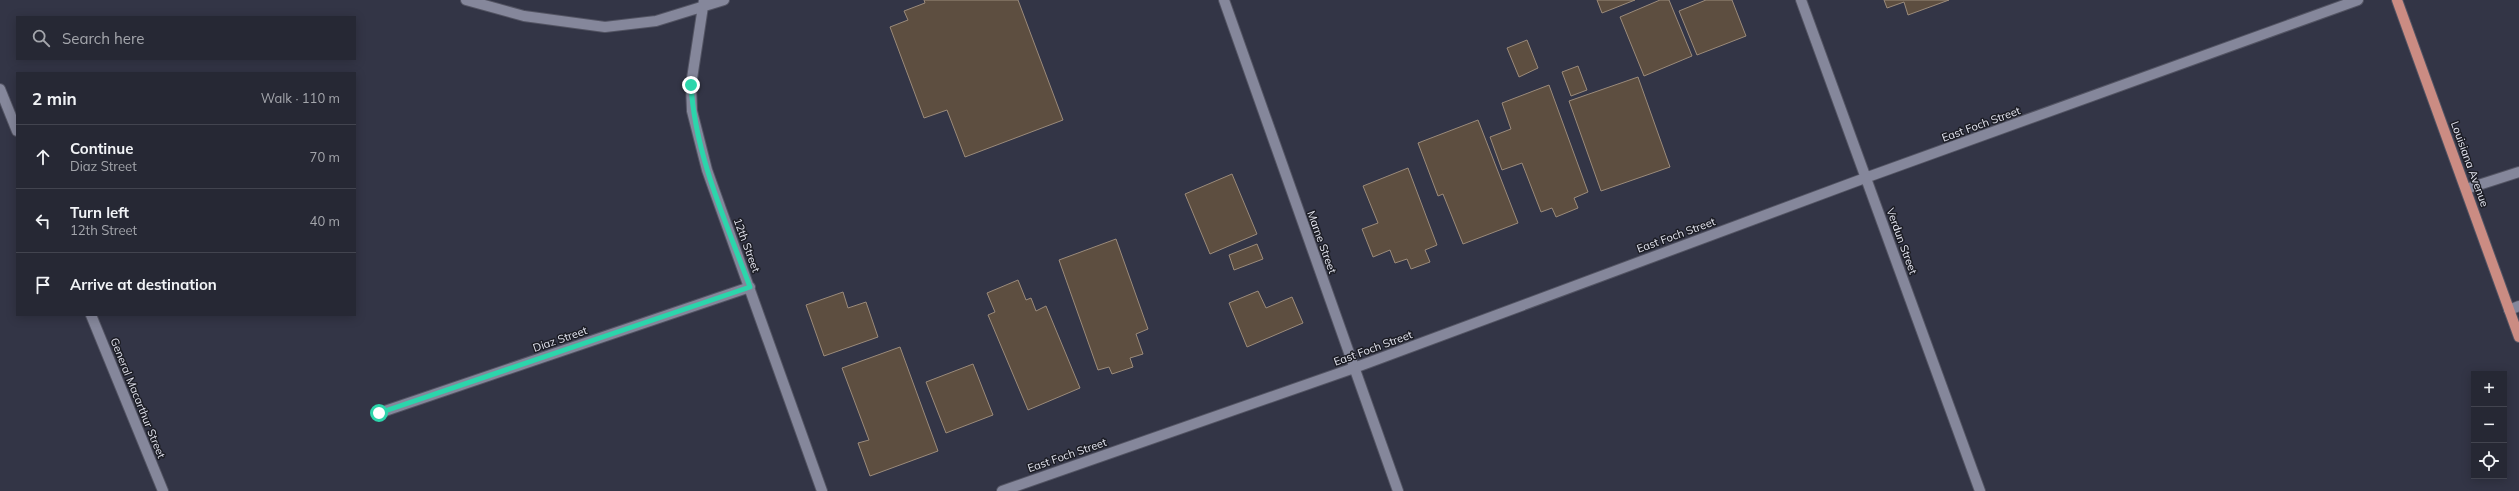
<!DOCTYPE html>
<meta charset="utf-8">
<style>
:root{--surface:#262834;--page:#323440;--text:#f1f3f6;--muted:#a4a6ac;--line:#42444f}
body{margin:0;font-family:Mulish,sans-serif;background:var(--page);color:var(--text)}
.controls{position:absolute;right:12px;bottom:12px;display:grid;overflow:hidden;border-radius:0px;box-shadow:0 2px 10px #0003}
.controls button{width:36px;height:36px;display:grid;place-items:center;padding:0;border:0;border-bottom:1px solid var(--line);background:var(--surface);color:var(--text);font:20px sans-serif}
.stop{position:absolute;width:12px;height:12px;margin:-9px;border:3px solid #2cd5ab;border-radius:50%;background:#fff}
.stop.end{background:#2cd5ab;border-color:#fff;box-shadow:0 1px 4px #0008}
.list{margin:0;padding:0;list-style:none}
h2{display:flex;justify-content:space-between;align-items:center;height:52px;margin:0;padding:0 16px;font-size:17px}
h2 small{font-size:13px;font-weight:400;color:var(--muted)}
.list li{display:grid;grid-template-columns:26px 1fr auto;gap:12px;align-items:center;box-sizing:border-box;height:64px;padding:0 16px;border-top:1px solid var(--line)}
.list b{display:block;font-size:15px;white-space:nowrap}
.list p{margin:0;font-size:13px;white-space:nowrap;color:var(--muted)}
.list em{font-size:13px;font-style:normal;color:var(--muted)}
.icon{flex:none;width:22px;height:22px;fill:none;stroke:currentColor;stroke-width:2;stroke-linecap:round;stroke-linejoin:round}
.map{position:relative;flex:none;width:2519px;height:491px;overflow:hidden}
.search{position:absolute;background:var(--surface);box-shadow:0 2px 10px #0003;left:16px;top:16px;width:340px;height:44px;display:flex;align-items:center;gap:10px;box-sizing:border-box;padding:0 14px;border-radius:0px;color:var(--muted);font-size:15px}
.panel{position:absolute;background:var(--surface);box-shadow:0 2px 10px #0003;left:16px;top:72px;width:340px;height:244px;border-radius:0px}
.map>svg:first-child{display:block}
.building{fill:#5d4e40;stroke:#9b8b7b}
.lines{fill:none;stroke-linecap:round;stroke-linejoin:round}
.minor-casing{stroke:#535463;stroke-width:12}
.major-casing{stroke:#535463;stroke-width:12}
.minor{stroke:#85879b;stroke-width:10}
.major{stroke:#cb8c83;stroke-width:10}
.route{stroke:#2cd5ab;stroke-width:5}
.labels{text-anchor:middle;stroke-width:3;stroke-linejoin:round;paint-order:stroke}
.street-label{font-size:11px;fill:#e4e5f0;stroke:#1c1d25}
</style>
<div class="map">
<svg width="2519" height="491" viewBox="0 0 2519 491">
<rect width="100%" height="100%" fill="#333546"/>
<path class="building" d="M924 0H1018L1063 120 965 157 947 110 924 118 890 27 908 20 904 11 925 3Z
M1597 0H1635L1602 13Z
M1660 0H1669L1692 56 1644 76 1620 17Z
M1706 0H1732L1746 36 1697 55 1679 11Z
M1884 0H1949L1908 15 1904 2 1887 8Z
M1527 40 1538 68 1519 77 1507 48Z
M1578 66 1587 90 1571 96 1562 72Z
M1638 77 1670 167 1601 191 1569 101Z
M1549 85 1588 192 1574 198 1578 208 1556 217 1552 208 1541 212 1522 163 1502 170 1490 137 1511 129 1502 103Z
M1478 120 1518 223 1463 244 1443 194 1438 196 1418 143Z
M1408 168 1437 245 1425 250 1430 262 1411 269 1407 259 1395 263 1390 250 1373 257 1362 229 1378 223 1363 186Z
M1232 174 1257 234 1210 254 1185 194Z
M1116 239 1148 329 1136 334 1143 354 1130 358 1133 367 1112 374 1109 367 1098 370 1059 260Z
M1257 244 1263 259 1234 270 1229 255Z
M1018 280 1026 300 1031 298 1036 311 1046 306 1080 388 1028 410 988 315 995 312 987 293Z
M1258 291 1266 308 1292 297 1303 323 1247 347 1229 303Z
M843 292 848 308 866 302 878 337 824 356 806 305Z
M900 347 938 451 870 476 858 443 869 440 842 368Z
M973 364 993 415 946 433 926 382Z"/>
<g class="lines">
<defs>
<path id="minor" d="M466 0 524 16 605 27 656 21 724 0
M704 0 691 85 692 111 707 170 822 491
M1224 0 1398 491
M1801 0 1980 491
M0 89 17 131
M2466 189 2519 172
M2509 310 2519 306
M91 315 163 491
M379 413 750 287
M1002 491 1354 368 1865 178 2358 0"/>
<path id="major" d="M2397 0 2519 337"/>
</defs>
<use href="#minor" class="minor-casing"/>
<use href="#major" class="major-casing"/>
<use href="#minor" class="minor"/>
<use href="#major" class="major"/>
</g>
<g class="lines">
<path class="route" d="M379 413 750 287C726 222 695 155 691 85"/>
</g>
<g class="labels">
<g class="street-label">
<text transform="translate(1981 124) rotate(-20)" y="4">East Foch Street</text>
<text transform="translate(2470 164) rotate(70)" y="4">Louisiana Avenue</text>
<text transform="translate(1676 235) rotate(-20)" y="4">East Foch Street</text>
<text transform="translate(1902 241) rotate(70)" y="4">Verdun Street</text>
<text transform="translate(1322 242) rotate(70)" y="4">Marne Street</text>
<text transform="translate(747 245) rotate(70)" y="4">12th Street</text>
<text transform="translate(560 339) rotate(-19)" y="4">Diaz Street</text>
<text transform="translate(1373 348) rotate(-20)" y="4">East Foch Street</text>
<text transform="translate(138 398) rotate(68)" y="4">General Macarthur Street</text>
<text transform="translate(1067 455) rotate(-19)" y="4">East Foch Street</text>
</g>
</g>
</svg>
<div class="controls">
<button>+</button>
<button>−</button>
<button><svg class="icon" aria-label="locate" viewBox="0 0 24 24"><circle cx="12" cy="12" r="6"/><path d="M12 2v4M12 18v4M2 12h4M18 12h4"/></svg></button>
</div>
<div class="stop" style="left:379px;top:413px"></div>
<div class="stop end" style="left:691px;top:85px"></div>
<div class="search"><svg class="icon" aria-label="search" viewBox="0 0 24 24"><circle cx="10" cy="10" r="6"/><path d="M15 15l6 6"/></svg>Search here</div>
<section class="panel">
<h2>2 min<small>Walk · 110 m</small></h2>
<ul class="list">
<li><svg class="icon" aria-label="ahead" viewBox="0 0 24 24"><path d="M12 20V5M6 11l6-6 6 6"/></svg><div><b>Continue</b><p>Diaz Street</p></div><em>70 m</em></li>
<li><svg class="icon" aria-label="left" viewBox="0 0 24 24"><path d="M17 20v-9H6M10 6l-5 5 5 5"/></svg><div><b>Turn left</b><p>12th Street</p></div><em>40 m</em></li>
<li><svg class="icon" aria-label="arrive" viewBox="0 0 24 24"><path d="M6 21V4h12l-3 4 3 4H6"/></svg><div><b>Arrive at destination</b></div></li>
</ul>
</section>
</div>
